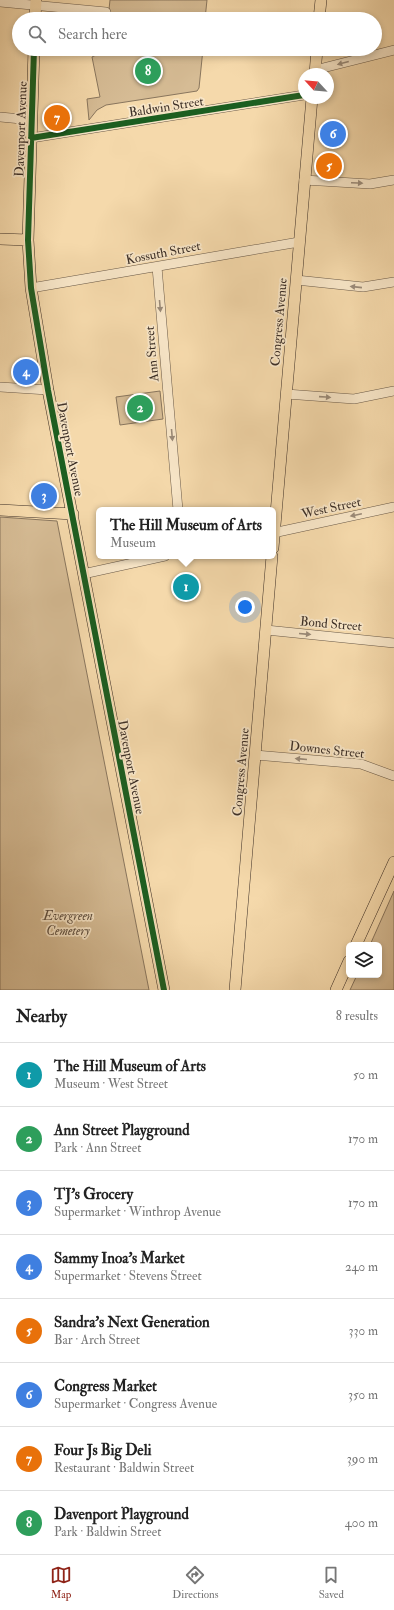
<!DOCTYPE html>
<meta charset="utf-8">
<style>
:root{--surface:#fff;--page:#f2f2f2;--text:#222;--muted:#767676;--line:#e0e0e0;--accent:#8f2418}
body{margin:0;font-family:"IM FELL Double Pica",serif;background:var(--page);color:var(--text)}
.controls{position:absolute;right:12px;bottom:12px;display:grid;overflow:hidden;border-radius:6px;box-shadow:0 2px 6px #0003}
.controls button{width:36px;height:36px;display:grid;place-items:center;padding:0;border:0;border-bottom:1px solid var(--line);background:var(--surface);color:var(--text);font:20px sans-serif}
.compass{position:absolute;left:298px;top:68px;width:36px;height:36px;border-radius:50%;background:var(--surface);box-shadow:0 2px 6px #0003;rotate:296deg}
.you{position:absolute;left:245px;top:607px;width:14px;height:14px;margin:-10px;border:3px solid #fff;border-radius:50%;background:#1a73e8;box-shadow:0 0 0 6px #1a73e833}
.badge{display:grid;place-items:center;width:26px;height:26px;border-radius:50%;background:var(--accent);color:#fff;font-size:13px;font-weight:700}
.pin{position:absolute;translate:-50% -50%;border:2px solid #fff;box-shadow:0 1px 4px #0006}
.popup{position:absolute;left:96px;top:507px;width:180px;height:52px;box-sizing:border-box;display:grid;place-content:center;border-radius:6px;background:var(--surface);filter:drop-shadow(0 1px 3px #0005);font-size:13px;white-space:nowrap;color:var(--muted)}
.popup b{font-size:15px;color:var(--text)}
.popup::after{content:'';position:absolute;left:50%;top:100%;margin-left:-8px;border:8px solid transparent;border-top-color:var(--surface)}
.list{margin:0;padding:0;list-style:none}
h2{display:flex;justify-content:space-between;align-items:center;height:52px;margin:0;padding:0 16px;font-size:17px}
h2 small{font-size:13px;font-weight:400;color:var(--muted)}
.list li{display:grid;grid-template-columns:26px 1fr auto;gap:12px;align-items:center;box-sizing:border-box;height:64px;padding:0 16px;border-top:1px solid var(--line)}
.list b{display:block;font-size:15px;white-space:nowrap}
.list p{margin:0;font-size:13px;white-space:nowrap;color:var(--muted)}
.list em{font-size:13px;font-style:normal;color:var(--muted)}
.icon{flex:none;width:22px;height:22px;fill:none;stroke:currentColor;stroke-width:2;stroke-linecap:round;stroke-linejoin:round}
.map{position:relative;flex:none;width:394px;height:990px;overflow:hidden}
.search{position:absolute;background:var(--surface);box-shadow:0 2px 6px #0003;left:12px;right:12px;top:12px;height:44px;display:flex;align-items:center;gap:10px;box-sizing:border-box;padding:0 14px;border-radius:22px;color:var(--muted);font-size:15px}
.sheet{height:564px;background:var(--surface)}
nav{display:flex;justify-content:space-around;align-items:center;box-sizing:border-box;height:56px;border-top:1px solid var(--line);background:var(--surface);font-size:11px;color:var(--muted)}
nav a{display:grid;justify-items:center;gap:2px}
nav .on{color:var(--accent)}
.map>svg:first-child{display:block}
.green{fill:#d6bc95;stroke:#89765e}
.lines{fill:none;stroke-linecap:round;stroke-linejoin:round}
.minor-casing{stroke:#6a5a48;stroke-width:10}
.major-casing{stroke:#3c2f27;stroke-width:12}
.minor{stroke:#f8e6c8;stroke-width:9}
.major{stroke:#f5d9ab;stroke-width:11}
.cycleway-casing{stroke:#f8e6c8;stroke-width:8}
.cycleway{stroke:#1b5e20;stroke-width:6}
.oneway{fill:#9a8a78}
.labels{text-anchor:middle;stroke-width:3.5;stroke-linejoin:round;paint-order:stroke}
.street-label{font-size:13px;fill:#3c2f27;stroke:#f8e6c8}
.park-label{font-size:13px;font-style:italic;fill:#5b4b3d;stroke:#f8e6c8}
</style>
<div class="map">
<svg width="394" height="990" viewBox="0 0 394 990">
<rect width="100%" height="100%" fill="#f5d9ab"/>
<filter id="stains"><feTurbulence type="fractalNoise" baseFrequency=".005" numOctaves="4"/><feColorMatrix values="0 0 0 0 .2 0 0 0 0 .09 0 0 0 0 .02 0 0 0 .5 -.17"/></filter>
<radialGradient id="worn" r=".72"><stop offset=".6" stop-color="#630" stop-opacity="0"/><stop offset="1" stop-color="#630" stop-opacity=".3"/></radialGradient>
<path class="green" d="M110 0H207L205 19H108Z
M105 49H203L199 88 197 91 106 105 97 110 89 120 87 99 100 97 92 57 104 51Z
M160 391 163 419 120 425 116 397Z
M0 517 57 521 149 990H0Z
M394 891V990H350L357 975H379V945H370Z"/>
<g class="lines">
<defs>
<path id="minor" d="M0 2 106 12
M315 70 394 50
M0 117 32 120
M31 138 304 95
M304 180 370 184 394 180
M157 267 178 510
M296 280 363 287 394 282
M31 288 299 242
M0 387 48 390
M286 394 354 399 394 391
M273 533 394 507
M83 574 165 556
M266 630 394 643
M255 755 361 764 394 776"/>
<path id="major" d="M35 19 36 0
M319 19 321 0
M34 49 28 240 31 288 48 390 164 990
M315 74 317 49
M0 239 28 240
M0 510 73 514
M273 548 312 98
M356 945 394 862
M235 990 272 556
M336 990 349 961"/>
</defs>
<use href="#minor" class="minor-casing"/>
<use href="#major" class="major-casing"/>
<use href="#minor" class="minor"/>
<use href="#major" class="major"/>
<defs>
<path id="cycleway" d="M34 49 28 240 31 288 48 390 164 990
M31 138 304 95"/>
</defs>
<use href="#cycleway" class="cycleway-casing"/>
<use href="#cycleway" class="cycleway"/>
</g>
<defs><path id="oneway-solid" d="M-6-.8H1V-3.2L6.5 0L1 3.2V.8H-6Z"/></defs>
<g class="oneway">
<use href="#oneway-solid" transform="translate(343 63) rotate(165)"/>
<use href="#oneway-solid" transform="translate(357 183) rotate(3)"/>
<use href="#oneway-solid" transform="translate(356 287) rotate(-174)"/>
<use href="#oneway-solid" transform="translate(160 306) rotate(85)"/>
<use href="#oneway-solid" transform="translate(325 397) rotate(4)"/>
<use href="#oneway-solid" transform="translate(172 435) rotate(85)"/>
<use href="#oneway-solid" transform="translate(356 515) rotate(168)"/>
<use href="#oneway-solid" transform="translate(305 634) rotate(5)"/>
<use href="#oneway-solid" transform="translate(301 759) rotate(-175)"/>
</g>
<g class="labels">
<g class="street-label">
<text transform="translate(166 106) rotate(-9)" y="5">Baldwin Street</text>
<text transform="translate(20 129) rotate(-88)" y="5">Davenport Avenue</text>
<text transform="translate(163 252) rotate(-11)" y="5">Kossuth Street</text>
<text transform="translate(278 322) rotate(-85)" y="5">Congress Avenue</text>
<text transform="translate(151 354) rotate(-95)" y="5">Ann Street</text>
<text transform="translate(71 449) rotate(79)" y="5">Davenport Avenue</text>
<text transform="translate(331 507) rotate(-12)" y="5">West Street</text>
<text transform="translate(331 623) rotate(5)" y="5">Bond Street</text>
<text transform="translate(327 749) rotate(6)" y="5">Downes Street</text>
<text transform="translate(132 767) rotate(79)" y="5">Davenport Avenue</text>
<text transform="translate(240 772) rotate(-85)" y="5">Congress Avenue</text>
</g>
<g class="park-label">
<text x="68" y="920">Evergreen<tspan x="68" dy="15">Cemetery</tspan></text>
</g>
</g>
<rect width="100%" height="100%" filter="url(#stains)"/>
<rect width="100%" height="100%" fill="url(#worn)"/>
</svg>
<div class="controls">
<button><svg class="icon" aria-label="layers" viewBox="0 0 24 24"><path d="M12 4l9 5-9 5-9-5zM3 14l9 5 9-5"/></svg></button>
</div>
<svg class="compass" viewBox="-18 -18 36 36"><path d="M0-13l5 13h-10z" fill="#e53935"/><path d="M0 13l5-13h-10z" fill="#767676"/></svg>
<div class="you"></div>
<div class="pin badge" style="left:186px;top:587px;background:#0f9aa8">1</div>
<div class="popup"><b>The Hill Museum of Arts</b>Museum</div>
<div class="pin badge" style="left:140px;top:408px;background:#2e9e5b">2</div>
<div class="pin badge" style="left:44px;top:496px;background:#3f7fe0">3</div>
<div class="pin badge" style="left:26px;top:372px;background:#3f7fe0">4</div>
<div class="pin badge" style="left:329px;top:166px;background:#e8710a">5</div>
<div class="pin badge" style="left:333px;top:134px;background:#3f7fe0">6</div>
<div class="pin badge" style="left:57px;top:118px;background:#e8710a">7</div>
<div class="pin badge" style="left:148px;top:71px;background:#2e9e5b">8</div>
<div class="search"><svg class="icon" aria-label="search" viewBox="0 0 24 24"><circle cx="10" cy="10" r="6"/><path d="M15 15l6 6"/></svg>Search here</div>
</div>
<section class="sheet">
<h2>Nearby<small>8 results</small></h2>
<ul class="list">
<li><span class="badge" style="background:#0f9aa8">1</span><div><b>The Hill Museum of Arts</b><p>Museum · West Street</p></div><em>50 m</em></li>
<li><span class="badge" style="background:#2e9e5b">2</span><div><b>Ann Street Playground</b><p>Park · Ann Street</p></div><em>170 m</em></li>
<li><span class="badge" style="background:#3f7fe0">3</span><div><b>TJ's Grocery</b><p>Supermarket · Winthrop Avenue</p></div><em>170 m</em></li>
<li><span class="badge" style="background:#3f7fe0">4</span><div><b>Sammy Inoa's Market</b><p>Supermarket · Stevens Street</p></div><em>240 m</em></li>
<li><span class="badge" style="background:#e8710a">5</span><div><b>Sandra's Next Generation</b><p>Bar · Arch Street</p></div><em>330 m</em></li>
<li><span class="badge" style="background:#3f7fe0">6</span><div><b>Congress Market</b><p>Supermarket · Congress Avenue</p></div><em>350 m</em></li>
<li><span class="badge" style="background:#e8710a">7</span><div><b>Four Js Big Deli</b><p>Restaurant · Baldwin Street</p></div><em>390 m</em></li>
<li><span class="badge" style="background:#2e9e5b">8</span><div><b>Davenport Playground</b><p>Park · Baldwin Street</p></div><em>400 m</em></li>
</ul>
</section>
<nav>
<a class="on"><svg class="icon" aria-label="map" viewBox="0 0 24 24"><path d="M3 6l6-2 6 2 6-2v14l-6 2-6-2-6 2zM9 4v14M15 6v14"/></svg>Map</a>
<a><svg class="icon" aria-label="directions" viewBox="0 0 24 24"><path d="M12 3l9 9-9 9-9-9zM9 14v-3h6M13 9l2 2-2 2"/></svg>Directions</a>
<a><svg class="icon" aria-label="saved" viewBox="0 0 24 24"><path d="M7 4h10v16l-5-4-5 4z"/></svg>Saved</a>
</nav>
